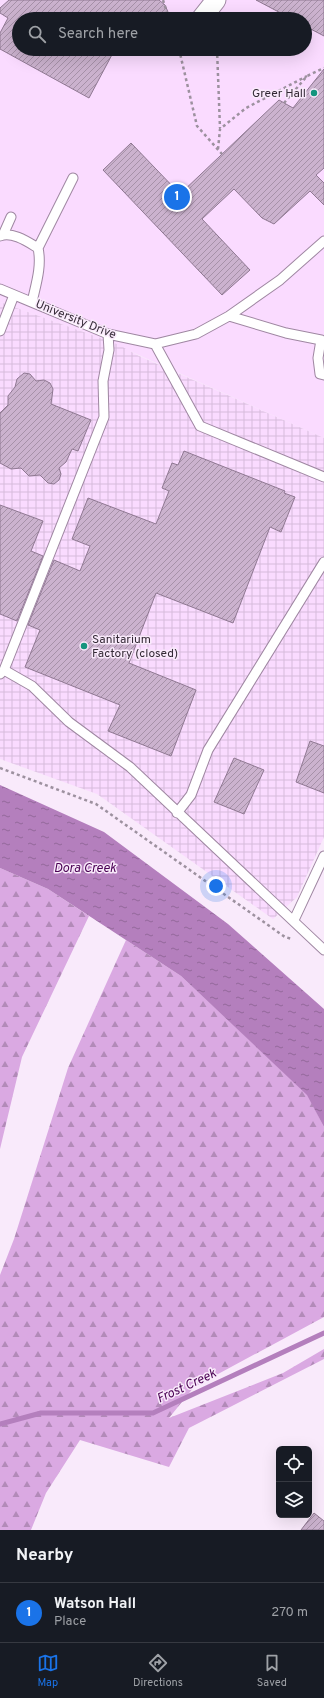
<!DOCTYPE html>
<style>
:root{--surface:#171b24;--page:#242831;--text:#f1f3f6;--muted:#9ea1a6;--line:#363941;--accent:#1a73e8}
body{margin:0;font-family:Overpass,sans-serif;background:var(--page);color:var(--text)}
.controls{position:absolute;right:12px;bottom:12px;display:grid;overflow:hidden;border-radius:6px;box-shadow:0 4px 16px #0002}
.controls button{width:36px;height:36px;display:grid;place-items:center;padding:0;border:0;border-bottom:1px solid var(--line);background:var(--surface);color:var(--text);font:20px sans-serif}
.you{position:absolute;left:216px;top:886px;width:14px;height:14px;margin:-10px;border:3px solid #fff;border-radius:50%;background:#1a73e8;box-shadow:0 0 0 6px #1a73e833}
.badge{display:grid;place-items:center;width:26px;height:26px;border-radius:50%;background:var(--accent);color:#fff;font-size:13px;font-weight:700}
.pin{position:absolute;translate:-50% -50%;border:2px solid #fff;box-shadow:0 1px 4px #0006}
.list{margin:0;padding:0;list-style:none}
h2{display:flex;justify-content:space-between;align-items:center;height:52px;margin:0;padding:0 16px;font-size:17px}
h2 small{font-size:13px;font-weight:400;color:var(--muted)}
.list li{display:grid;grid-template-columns:26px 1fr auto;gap:12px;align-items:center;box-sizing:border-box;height:60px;padding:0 16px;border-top:1px solid var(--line)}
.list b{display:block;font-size:15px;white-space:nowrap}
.list p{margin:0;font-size:13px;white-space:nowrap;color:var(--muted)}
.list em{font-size:13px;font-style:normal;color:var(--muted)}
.icon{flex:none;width:22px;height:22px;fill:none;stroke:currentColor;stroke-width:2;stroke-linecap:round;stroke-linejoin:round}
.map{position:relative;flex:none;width:324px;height:1530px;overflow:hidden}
.search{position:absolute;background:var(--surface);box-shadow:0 4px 16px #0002;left:12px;right:12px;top:12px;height:44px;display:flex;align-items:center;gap:10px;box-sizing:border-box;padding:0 14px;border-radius:22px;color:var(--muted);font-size:15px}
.sheet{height:112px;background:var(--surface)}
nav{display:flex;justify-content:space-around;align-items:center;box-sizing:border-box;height:56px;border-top:1px solid var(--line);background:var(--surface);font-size:11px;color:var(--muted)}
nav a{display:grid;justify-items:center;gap:2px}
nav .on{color:var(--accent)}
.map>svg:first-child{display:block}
.built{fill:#fadbff;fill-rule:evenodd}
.industrial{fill:url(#industrial-grid)}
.forest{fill:url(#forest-firs)}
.water{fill:url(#water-ripples)}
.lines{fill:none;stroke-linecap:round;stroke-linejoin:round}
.stream{stroke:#b47fbd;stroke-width:5}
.building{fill:url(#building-hatch);stroke:#8f7892}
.lane-casing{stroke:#9f87a2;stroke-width:11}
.street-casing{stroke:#9f87a2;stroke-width:21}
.path{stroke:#9d919f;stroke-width:2.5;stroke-dasharray:3 3;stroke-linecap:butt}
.lane{stroke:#fff;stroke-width:9}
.street{stroke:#fff;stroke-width:19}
.poi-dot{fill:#13957e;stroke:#f9eafb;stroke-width:1.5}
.labels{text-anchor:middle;stroke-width:3;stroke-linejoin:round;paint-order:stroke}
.poi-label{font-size:12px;fill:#342a36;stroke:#f9eafb;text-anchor:end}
.street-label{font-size:12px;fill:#342a36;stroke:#f9eafb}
.water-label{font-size:13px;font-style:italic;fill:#490153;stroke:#f9eafb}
</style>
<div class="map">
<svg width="324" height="1530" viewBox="0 0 324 1530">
<defs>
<pattern id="industrial-grid" width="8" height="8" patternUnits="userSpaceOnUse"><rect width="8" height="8" fill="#fadbff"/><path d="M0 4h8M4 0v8" fill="none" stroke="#d7bcdb"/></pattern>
<pattern id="forest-firs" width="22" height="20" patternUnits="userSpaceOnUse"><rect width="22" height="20" fill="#daa9e2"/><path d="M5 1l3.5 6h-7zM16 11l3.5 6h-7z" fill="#b28ab8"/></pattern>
<pattern id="water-ripples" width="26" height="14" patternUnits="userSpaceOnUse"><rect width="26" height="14" fill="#b47fbd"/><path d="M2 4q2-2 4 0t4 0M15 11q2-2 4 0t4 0" fill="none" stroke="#93689a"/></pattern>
<pattern id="building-hatch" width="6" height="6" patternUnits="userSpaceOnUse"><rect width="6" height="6" fill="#cbb2ce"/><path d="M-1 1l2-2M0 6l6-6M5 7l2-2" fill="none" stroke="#a691a8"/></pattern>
</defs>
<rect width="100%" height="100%" fill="#f9eafb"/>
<path class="built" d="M0 0H324V438L103 339 0 302ZM19 19H305V49H19Z"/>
<path class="industrial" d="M0 302 117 344 139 356 324 438V837L297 897 273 919 97 794 0 759Z"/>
<path class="forest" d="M0 868 48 889 89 916 22 1057 0 1149Z
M126 940 181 976 308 1095 324 1127V1317L194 1387 169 1418 283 1373 324 1349V1359L189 1428 169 1467 80 1440 46 1493 31 1530H0V1275L14 1239 68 1068Z"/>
<path class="water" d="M0 785 104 832 228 924 324 1009V1127L307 1095 181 976 48 889 0 868Z"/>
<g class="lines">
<path class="stream" d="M0 1424 41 1413H153L324 1333"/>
</g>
<path class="building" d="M9 0H159L165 5 171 19H19V49H115L89 98 0 49V33L8 18 0 13V8Z
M256 0H324V36L305 26V19H292Z
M324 69V168L316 175 324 183V205L310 191 274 224 262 218 234 189 202 219 250 270 222 295 103 170 131 143 180 194 279 100 293 108Z
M24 373 30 374 36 381 44 380 50 383 53 389 51 404 91 420 78 451 72 449 66 462 59 468 61 474 59 480 54 484 48 483 40 475 29 476 21 468 11 469 0 463V413L8 405V396L15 387 17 379Z
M184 451 285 491 284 493 295 497 281 532 270 527 233 623 156 593 129 663 196 690 171 756 108 731 120 705 25 667 40 630 28 625 54 560 80 571 90 546 72 539 88 498 156 524 169 491 162 488 172 463 178 465Z
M0 505 43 521 31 551 43 556 17 621 0 614Z
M310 741 324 746V793L296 782Z
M234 758 264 770 244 814 214 802Z
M314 1513 324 1521V1530H301Z"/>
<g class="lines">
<defs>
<path id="lane" d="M3 235 11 217
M0 236C12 231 28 242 38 248 42 266 36 284 32 302
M38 248 73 178
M0 289 108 334 155 344 196 334 229 316 280 280 324 241
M229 316 286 333 321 340 318 358 320 374 324 375
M0 331 14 295
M155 344 200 426 324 477
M4 670 104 417 103 381 109 350 108 334
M0 674 4 670 32 686 69 722 130 767 324 950
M177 813 191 795 208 750 324 562
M294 920 324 856"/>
<path id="street" d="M201 19 216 0"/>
</defs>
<use href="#lane" class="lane-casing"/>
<use href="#street" class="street-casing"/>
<path class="path" d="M163 0 169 19
M179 49 197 126 222 154
M217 49 220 128
M284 103 307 76 324 68
M218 149 220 129 246 108 307 76
M0 768 96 804 285 937 292 939"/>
<use href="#lane" class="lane"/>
<use href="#street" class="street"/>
</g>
<g class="poi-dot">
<circle cx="314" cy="93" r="4"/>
<circle cx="84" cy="646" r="4"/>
</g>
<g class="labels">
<g class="poi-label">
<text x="306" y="97">Greer Hall</text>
<text x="92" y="643" text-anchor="start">Sanitarium<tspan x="92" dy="14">Factory (closed)</tspan></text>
</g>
<g class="street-label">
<text transform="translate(76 319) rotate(22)" y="4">University Drive</text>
</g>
<g class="water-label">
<text x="85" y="872">Dora Creek</text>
<text transform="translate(186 1385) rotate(-25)" y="5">Frost Creek</text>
</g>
</g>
</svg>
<div class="controls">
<button><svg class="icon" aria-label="locate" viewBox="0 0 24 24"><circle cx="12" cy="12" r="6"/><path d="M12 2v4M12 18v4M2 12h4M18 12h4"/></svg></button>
<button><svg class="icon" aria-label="layers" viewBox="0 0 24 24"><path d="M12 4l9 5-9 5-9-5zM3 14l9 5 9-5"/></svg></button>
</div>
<div class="you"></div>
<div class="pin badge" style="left:177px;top:197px">1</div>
<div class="search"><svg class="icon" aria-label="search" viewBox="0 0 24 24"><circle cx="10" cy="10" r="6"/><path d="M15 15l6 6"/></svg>Search here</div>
</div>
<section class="sheet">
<h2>Nearby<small></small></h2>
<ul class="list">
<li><span class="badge">1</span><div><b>Watson Hall</b><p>Place</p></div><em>270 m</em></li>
</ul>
</section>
<nav>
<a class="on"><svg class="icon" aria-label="map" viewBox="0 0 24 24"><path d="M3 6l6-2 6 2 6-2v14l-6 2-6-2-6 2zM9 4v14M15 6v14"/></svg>Map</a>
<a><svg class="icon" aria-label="directions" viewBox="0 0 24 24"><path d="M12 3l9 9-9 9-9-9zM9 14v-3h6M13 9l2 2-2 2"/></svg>Directions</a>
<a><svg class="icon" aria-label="saved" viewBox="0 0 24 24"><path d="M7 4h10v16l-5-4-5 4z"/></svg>Saved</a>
</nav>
